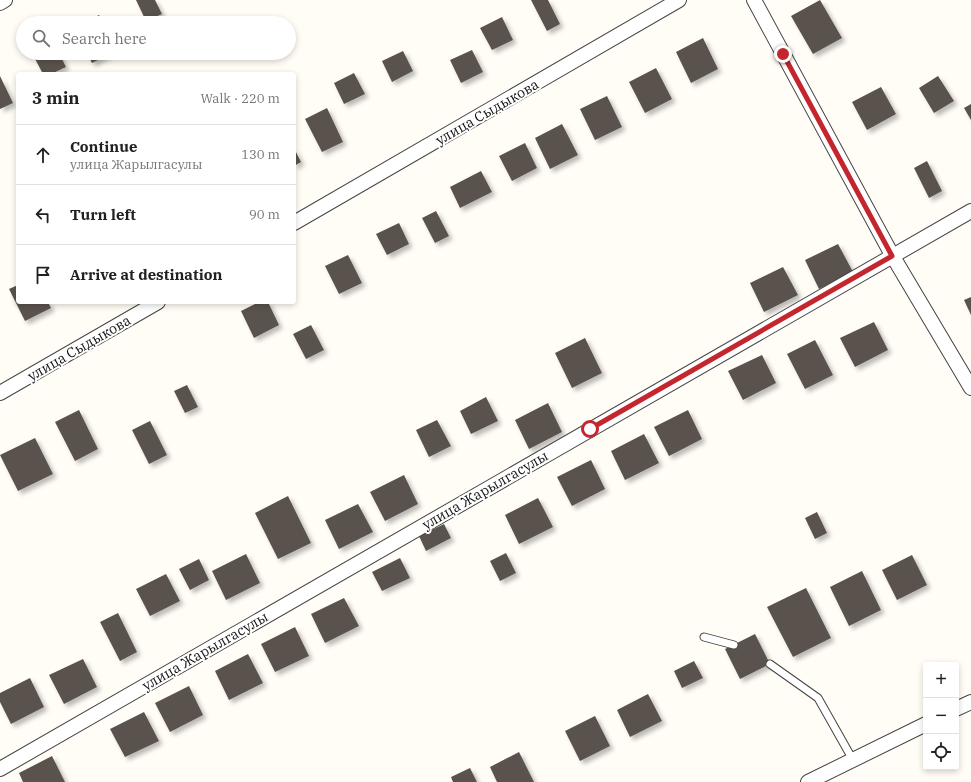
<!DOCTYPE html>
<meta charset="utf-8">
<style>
:root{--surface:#fff;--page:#f2f2f2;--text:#202124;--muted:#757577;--line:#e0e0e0}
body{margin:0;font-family:"IBM Plex Serif",serif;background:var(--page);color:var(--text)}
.controls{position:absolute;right:12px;bottom:12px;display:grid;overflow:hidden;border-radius:4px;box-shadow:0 2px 6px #0003}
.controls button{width:36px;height:36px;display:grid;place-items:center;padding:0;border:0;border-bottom:1px solid var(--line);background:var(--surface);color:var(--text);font:20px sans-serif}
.stop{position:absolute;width:12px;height:12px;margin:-9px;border:3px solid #c4262e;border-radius:50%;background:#fff}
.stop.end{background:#c4262e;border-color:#fff;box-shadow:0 1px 4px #0008}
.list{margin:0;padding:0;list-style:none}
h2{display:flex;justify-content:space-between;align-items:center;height:52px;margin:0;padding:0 16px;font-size:17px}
h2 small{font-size:13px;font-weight:400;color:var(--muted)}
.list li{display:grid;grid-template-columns:26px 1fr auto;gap:12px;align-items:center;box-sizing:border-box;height:60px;padding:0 16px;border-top:1px solid var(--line)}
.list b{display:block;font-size:15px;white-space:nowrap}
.list p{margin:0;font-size:13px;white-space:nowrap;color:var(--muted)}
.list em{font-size:13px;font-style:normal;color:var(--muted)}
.icon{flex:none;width:22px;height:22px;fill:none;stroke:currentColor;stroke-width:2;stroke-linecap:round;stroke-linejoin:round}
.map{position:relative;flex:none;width:971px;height:782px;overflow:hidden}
.search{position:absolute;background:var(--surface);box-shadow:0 2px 6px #0003;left:16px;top:16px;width:280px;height:44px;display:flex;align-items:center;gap:10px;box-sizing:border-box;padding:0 14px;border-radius:22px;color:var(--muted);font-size:15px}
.panel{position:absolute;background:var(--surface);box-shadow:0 2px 6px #0003;left:16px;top:72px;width:280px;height:232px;border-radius:4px}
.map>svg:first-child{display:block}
.building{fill:#5a524d;filter:url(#shadow)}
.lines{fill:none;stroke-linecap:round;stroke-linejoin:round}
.service-casing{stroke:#444;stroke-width:9}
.minor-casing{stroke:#444;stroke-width:16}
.service{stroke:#fff;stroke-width:7}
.minor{stroke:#fff;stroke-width:14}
.route{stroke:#c4262e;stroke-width:5}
.labels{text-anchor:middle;stroke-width:4;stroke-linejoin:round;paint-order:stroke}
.street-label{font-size:14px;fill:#111;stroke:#fff}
</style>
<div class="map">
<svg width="971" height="782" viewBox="0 0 971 782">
<defs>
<filter id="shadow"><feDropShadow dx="3.5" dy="3.5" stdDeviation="2" flood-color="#0004"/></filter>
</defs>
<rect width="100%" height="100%" fill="#fffdf5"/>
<path class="building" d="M136 0H155L162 14 146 21Z
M531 0H548L560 24 547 31Z
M820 0 842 38 813 54 791 16Z
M99 15 103 23H84Z
M502 17 513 40 492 50 480 28Z
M703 38 718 69 691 83 676 52Z
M472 50 483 72 461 83 450 60Z
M403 51 413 71 392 82 382 61Z
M32 53H59L66 67 51 74H43Z
M87 53H112L92 63Z
M656 68 672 99 645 113 629 82Z
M354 73 365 94 344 104 334 83Z
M0 76 13 103 0 109Z
M938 76 954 101 934 113 919 88Z
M881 87 896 114 867 130 852 102Z
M607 96 622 127 595 140 580 109Z
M971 104V120L964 108Z
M327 108 343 142 322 152 305 119Z
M562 124 578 155 550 169 535 138Z
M525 143 537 168 512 181 499 156Z
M294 148 301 162 294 166Z
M927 161 942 191 929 198 914 168Z
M481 171 492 192 460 208 450 187Z
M436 211 449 236 435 243 422 218Z
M399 223 409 244 387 255 376 234Z
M838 244 853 272 819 289 805 260Z
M348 255 362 283 339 294 325 266Z
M783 267 798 295 764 312 750 283Z
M18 285V302H48L51 308 25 321 9 289Z
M971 297V315L964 300Z
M259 302H268L279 325 254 338 241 311Z
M874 322 888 350 855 367 840 338Z
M311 325 324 350 306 359 293 334Z
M585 338 602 373 572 388 555 353Z
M815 340 833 375 805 389 787 354Z
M762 355 776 383 743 400 728 371Z
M187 385 198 407 185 413 174 391Z
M486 397 498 421 471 434 460 411Z
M548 403 562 432 529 449 515 420Z
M79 410 98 449 75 461 55 422Z
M688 410 702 439 669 456 654 427Z
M437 420 451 446 429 457 416 430Z
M150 421 167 455 149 464 132 430Z
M644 434 659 463 625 480 611 451Z
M35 438 53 474 18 491 0 455Z
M591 460 605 489 572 506 557 477Z
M404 475 418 504 385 521 370 492Z
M288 496 311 543 278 559 255 513Z
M538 498 553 527 519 544 505 515Z
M358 504 373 532 339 549 325 520Z
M817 512 827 533 815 539 805 518Z
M444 524 451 538 426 551 419 536Z
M506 553 516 573 500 581 490 561Z
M246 554 260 583 226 600 212 571Z
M912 555 927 585 897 600 882 570Z
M400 558 410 578 382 591 372 572Z
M199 559 209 580 190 590 179 569Z
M862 571 881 610 849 626 830 587Z
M166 574 180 601 150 616 136 589Z
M806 588 831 638 793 657 767 607Z
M344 598 359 626 325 643 311 614Z
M118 613 137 652 120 661 100 622Z
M295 627 309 656 275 672 261 644Z
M755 634 770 664 740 679 725 649Z
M248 654 263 683 229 700 215 671Z
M83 659 97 687 64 704 49 675Z
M694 661 703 678 682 688 674 671Z
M30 678 44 707 11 724 0 702V693Z
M189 686 203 715 170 732 155 703Z
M648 694 662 721 630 737 617 710Z
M144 712 159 741 125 757 110 729Z
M595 716 610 746 580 761 565 731Z
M519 752 534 782H497L490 767Z
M52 756 65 782H23L19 773Z
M470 768 477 782H453L451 777Z"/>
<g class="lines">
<defs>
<path id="service" d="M704 637 734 645
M770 664 818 698 853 760"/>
<path id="minor" d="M754 0 892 255 971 388
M0 3 5 0
M294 223 679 0
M0 393 158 302
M956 709 971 702
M0 769 971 211
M808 782 926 724"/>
</defs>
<use href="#service" class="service-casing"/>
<use href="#minor" class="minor-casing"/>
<use href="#service" class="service"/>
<use href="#minor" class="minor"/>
</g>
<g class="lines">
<path class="route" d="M590 429 892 256 783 54"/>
</g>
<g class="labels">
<g class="street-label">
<text transform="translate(487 112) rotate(-30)" y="5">улица Сыдыкова</text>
<text transform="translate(79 348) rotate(-30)" y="5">улица Сыдыкова</text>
<text transform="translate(485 490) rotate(-30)" y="5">улица Жарылгасулы</text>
<text transform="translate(205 651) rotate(-30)" y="5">улица Жарылгасулы</text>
</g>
</g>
</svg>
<div class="controls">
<button>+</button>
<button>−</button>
<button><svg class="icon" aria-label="locate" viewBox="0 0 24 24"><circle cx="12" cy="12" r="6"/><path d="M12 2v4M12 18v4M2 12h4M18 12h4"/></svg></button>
</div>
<div class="stop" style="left:590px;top:429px"></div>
<div class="stop end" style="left:783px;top:54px"></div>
<div class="search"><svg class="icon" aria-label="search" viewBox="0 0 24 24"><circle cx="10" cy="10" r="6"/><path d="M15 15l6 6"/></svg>Search here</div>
<section class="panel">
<h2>3 min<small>Walk · 220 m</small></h2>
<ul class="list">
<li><svg class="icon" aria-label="ahead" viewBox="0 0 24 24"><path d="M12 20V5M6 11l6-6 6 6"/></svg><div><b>Continue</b><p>улица Жарылгасулы</p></div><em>130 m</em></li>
<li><svg class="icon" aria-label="left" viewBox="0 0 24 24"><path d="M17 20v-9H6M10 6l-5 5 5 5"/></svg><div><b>Turn left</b></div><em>90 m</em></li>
<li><svg class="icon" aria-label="arrive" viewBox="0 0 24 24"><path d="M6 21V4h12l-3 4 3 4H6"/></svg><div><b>Arrive at destination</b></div></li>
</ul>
</section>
</div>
